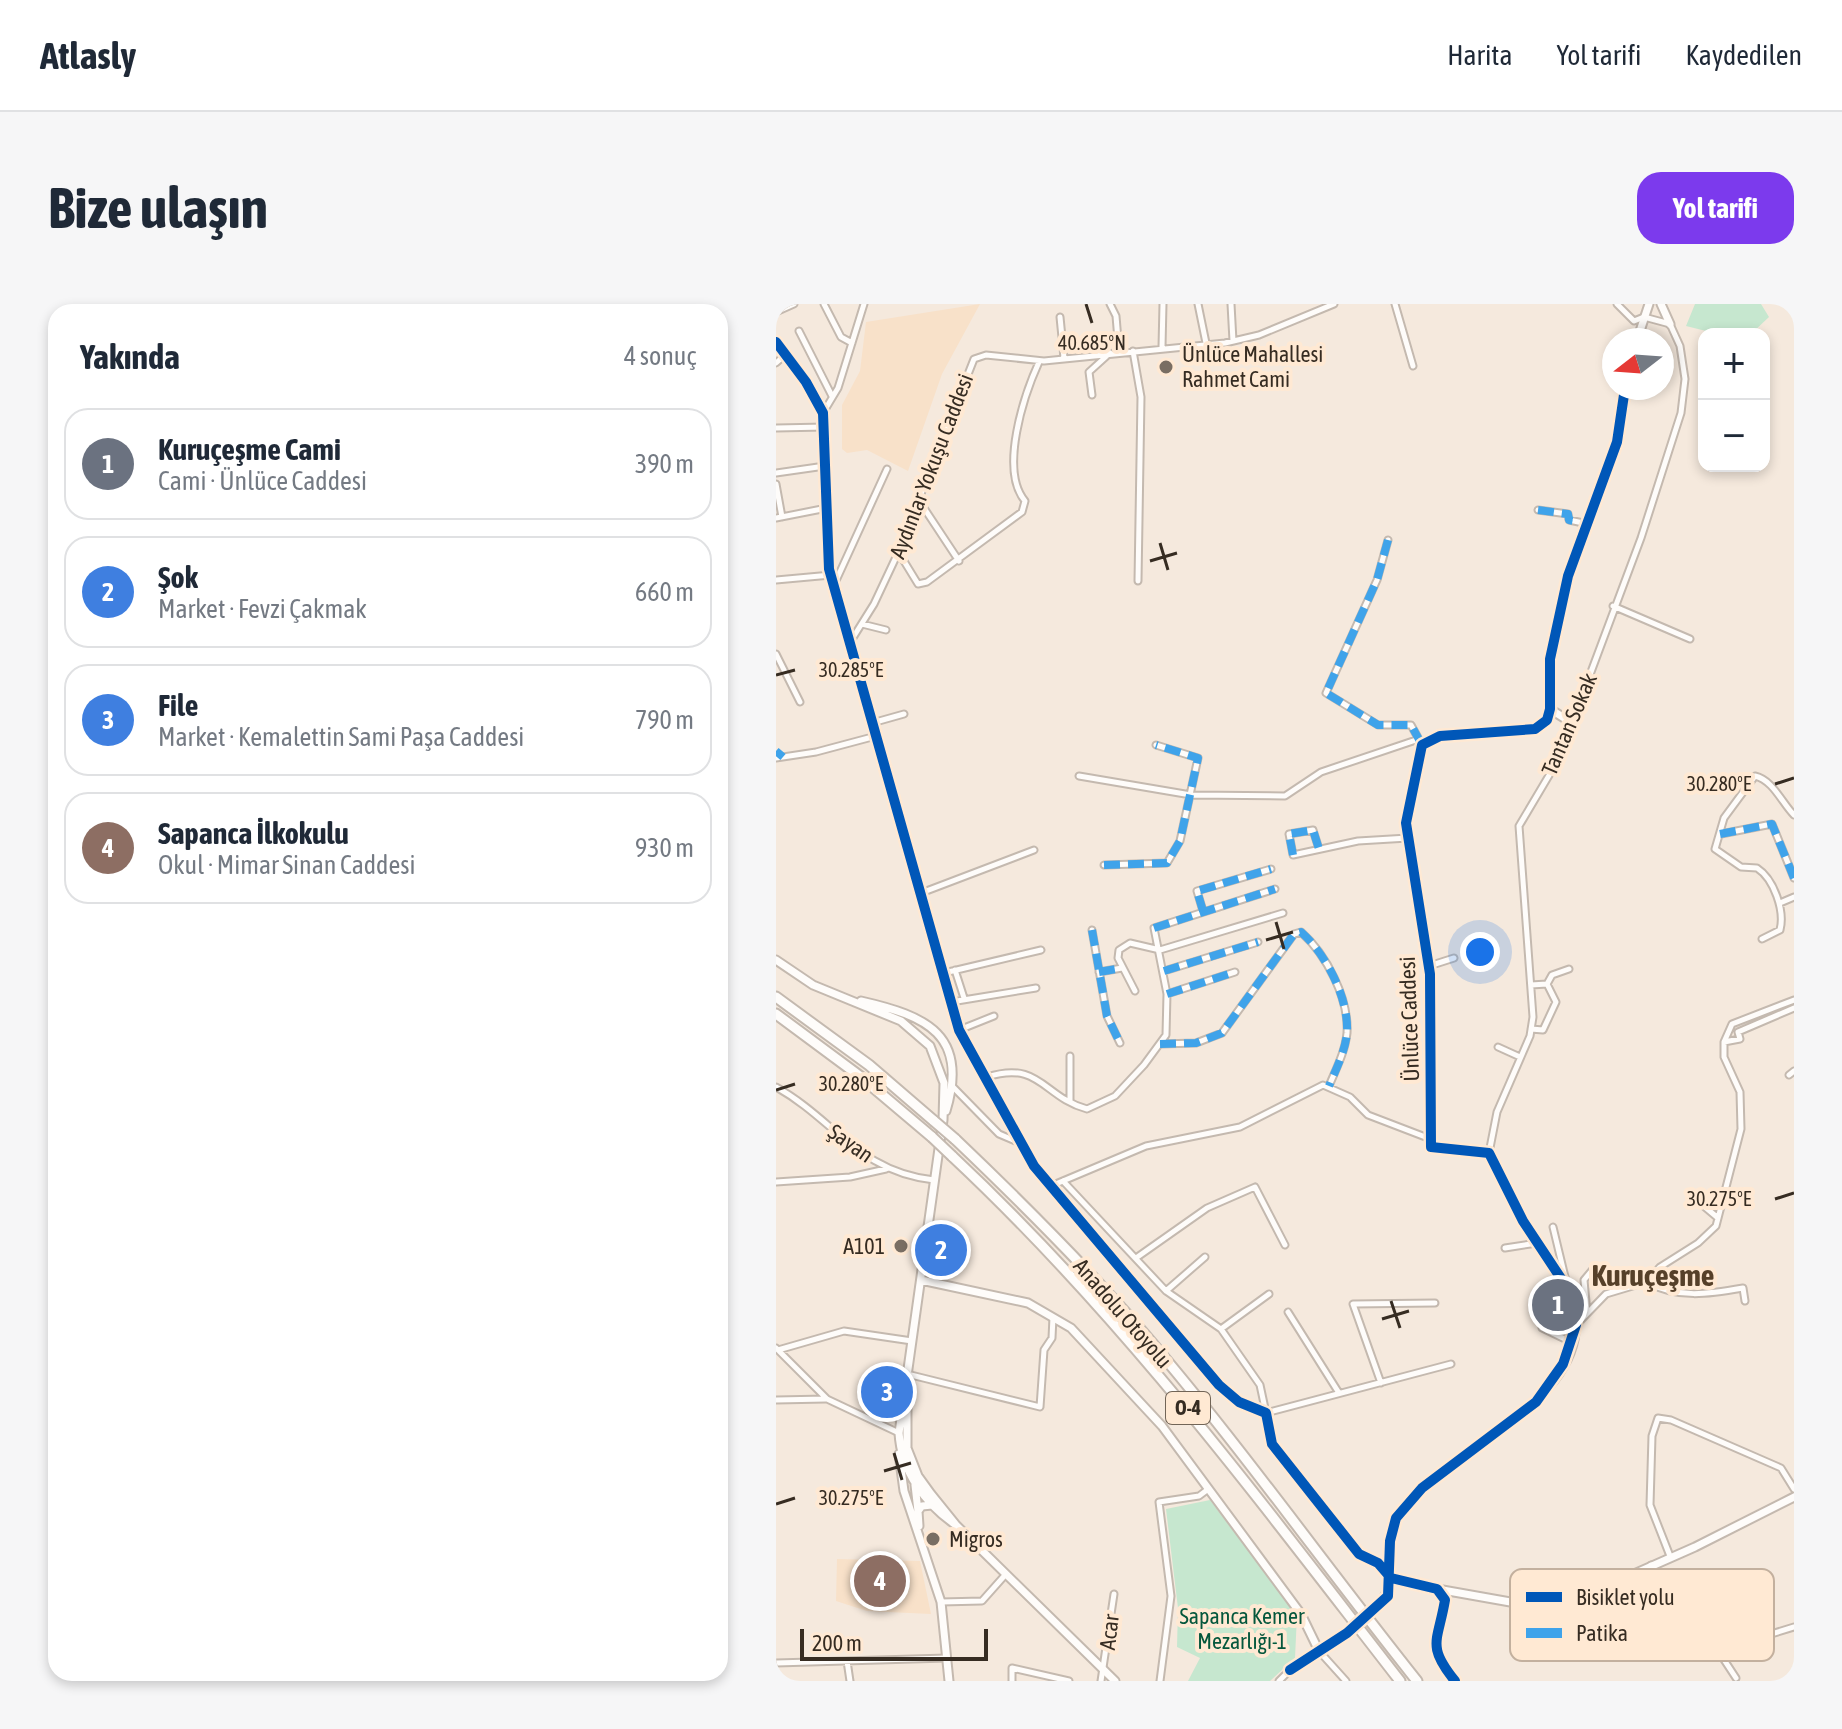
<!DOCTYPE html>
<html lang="tr">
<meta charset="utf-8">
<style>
:root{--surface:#fff;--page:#f6f6f7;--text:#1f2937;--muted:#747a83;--line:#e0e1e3;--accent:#7c3aed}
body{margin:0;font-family:"Asap Condensed",sans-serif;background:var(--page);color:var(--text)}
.controls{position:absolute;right:24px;top:24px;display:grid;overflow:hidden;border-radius:16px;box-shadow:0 4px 12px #0003}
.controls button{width:72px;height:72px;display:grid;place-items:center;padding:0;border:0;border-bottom:2px solid var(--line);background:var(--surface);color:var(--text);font:40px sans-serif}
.compass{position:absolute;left:826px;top:24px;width:72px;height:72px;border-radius:50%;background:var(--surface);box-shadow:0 4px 12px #0003;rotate:253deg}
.scale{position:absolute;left:24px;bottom:20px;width:188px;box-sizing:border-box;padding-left:8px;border:4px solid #362c22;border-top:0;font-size:22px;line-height:28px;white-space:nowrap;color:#362c22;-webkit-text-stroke:6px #ffe9d3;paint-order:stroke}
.you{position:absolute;left:704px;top:648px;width:28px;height:28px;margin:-20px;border:6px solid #fff;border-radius:50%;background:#1a73e8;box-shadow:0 0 0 12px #1a73e833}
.badge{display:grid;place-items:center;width:52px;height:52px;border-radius:50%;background:var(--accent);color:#fff;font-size:26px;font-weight:700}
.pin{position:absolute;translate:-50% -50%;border:4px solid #fff;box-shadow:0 2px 8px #0006}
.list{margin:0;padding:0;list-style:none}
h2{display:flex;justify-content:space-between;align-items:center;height:104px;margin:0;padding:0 32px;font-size:34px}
h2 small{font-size:26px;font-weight:400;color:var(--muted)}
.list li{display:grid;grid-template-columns:52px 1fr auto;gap:24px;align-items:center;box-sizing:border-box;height:112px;margin:0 16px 16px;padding:0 16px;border:2px solid var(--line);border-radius:24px}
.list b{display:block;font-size:30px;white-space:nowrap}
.list p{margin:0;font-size:26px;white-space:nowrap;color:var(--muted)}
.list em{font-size:26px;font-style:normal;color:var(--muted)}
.map{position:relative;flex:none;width:1018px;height:1377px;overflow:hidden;border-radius:24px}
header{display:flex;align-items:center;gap:48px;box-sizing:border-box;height:112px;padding:0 40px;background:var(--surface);border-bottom:2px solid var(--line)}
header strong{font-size:38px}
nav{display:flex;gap:44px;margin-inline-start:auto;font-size:28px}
.intro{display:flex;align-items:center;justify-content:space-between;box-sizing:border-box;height:192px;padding:0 48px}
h1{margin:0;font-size:56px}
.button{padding:20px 36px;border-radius:24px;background:var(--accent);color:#fff;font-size:28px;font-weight:700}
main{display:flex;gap:48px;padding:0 48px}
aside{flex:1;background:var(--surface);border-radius:24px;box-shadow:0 4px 12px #0003}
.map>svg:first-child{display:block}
.built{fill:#f8e1c9}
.green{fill:#c6e7cf}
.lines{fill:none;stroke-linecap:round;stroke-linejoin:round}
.secondary-tunnel{stroke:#cfc3b8;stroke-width:7;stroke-dasharray:7 3.5;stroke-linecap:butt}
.street-casing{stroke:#c4b9af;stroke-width:9}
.secondary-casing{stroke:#c4b9af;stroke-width:11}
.highway-casing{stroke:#c4b9af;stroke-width:13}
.street{stroke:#fefcfa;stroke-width:5}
.secondary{stroke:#fefcfa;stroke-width:7}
.highway{stroke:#fefcfa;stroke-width:9}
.highway-bridge-casing{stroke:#c4b9af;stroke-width:13;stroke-linecap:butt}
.highway-bridge{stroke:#fefcfa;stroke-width:9}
.quiet{stroke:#3fa3ea;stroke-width:8;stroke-dasharray:16 8;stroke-linecap:butt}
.cycleway-casing{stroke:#ffe9d3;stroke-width:15}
.cycleway{stroke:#0057b8;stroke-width:10}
.ticks{fill:none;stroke:#362c22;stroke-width:3}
.poi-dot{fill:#796e63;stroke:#ffe9d3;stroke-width:3}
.labels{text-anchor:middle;stroke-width:8;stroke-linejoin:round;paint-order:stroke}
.shield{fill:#ffe9d3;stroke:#726557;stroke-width:2}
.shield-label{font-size:20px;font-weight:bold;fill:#362c22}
.poi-label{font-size:22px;fill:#362c22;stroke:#ffe9d3;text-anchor:start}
.street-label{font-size:22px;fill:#362c22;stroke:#ffe9d3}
.park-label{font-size:22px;fill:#05573c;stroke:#ffe9d3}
.district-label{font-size:30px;font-weight:bold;fill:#564029;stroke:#ffe9d3}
.key{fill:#ffe9d3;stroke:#c3b09e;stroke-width:2}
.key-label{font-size:22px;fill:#362c22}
.ticks-label{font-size:20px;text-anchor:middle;fill:#362c22;stroke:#ffe9d3;stroke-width:8;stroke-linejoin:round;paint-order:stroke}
</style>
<header>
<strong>Atlasly</strong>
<nav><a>Harita</a><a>Yol tarifi</a><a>Kaydedilen</a></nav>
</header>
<div class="intro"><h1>Bize ulaşın</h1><a class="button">Yol tarifi</a></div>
<main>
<aside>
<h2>Yakında<small>4 sonuç</small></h2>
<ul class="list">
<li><span class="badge" style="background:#6b7280">1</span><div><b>Kuruçeşme Cami</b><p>Cami · Ünlüce Caddesi</p></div><em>390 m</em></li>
<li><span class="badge" style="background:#3f7fe0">2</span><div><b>Şok</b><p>Market · Fevzi Çakmak</p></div><em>660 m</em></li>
<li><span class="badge" style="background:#3f7fe0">3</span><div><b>File</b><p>Market · Kemalettin Sami Paşa Caddesi</p></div><em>790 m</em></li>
<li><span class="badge" style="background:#8d6e63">4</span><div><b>Sapanca İlkokulu</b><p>Okul · Mimar Sinan Caddesi</p></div><em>930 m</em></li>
</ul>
</aside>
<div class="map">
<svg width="1018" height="1377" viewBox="0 0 1018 1377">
<rect width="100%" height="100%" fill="#f5e9dd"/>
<path class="built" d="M204 0 166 70 132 167 91 146 71 149 66 145V101L84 67 90 18Z
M61 1255 144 1257 155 1310 91 1307 60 1297Z"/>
<path class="green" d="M919 0H985L993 13 975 30H942L910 22Z
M434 1196 521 1311 519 1354 494 1377H412L424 1354 401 1343 402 1304 390 1205Z"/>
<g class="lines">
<path class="secondary-tunnel" d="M571 1329 599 1306"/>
<defs>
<path id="street" d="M48 0 65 33 76 39
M334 0 340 12 343 48
M422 0 430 39
M455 0 457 37
M619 0 637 62
M0 8 18 0
M284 13 288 54
M23 27 56 92
M386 43 387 0
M357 47 365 93 362 277
M0 59 9 51
M316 91 313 68 334 49
M47 109 62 84 88 0
M0 124 49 123
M0 169 49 162
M0 180 6 213
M144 198 183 257
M762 206 792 210 793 216 812 220
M0 214 51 204
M612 236 601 276 550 389 602 421H635L646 441
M123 249 142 280 151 278 246 208 249 197C223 166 248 91 263 58
M0 276 55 271
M58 281 111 165
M837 302 914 335
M86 320 110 326
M73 340 98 300 121 251 198 55 210 51 268 57 449 39 483 31 558 0
M0 350 24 398
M96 419 128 410
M0 454 40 448 100 432
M303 472 415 491 509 492 545 468 640 436
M945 530 996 520 1018 574
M543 545 537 526 513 530 517 551 582 537 632 534
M328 561 391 559 404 537 422 454 380 441
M145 589 258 546
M1004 599 1018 593
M427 607 421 587 495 565
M316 626 331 712 344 739
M986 635 1004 626C1009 607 998 575 981 564L965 563 939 545 948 514 979 472C997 476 1006 499 1018 511
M653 662 678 654
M179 666 188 694
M388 667 482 638
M323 668 346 664
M168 669 265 646
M755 681 771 680
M359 687 342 654 343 646 354 639 384 646 507 609
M391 690 459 668
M175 698 260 684
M755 725 767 726 780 698 771 680 776 671 793 665
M183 726 218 712
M948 738 964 735 962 728 1018 704
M384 740 420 739 446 729 518 630 525 628C550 650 573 694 571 729 569 748 560 765 553 782
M722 743 744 753
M294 752V796
M1013 771 1018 767
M211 773C264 756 267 793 311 805L339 792 368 761 390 731 391 690 378 624 499 585
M0 783C58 815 83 868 158 876
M177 783 223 830 244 839
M713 849 721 808 754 732 757 713 743 522 778 463 809 384 865 234 905 109 909 75 904 42 894 20 868 13 858 17 841 0
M287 877 390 987 445 1025 484 1081 490 1109 675 1060
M0 878 74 873 110 865
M275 882 370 842 464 823 547 781 574 793 592 811 652 834
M923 898 942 914
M777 923 790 977
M729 944 761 939
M360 954 431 904 479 883 509 941
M870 978C902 995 933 990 967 984L969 997
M390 987 429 953
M512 1008 563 1089
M811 1009 808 976 818 964
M800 1021 830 990 870 978 884 963 922 939 940 922 965 825 964 788 948 753V738L956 720 1018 696
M766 1024 795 1038
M445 1025 493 990
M0 1044 51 1095 123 1129
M2 1046 68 1027 136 1037
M131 1070 264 1103 268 1046 276 1034 277 1013
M605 1079 577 1000 659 999
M0 1096 50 1095
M894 1252 874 1201 876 1132 882 1114 895 1116 1005 1164 1018 1185
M875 1261 905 1322 925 1345 956 1342 1018 1323
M165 1298 206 1297 230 1270
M941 1345 960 1374
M543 1347 570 1377
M71 1357 74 1377
M0 1359 171 1354
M236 1377V1364L293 1377
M325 1377 338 1290
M384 1377 395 1292 383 1198 423 1192 431 1186
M503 1377 514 1366 571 1329"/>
<path id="secondary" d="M885 0 894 20
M861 36 873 0
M0 38 30 78 47 109 53 265 183 726 258 862 443 1081 463 1098 490 1109 496 1140 583 1250 602 1259 615 1274 661 1285 669 1296C662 1338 650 1341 679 1377
M774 405 796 419
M0 656 37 681 125 717 154 742 168 779 167 816 123 1129C125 1167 149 1200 180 1221
M85 697C151 712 193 731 170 807
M145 976 252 999 295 1024 386 1122 525 1310 543 1347
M131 1089V1144L142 1172 155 1190 180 1221 339 1377
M123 1150 128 1187 165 1298 173 1377
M139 1181 142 1207
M143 1222 142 1207 146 1202 156 1201
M661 1285 740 1299 781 1298 833 1281 919 1243 1018 1193
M599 1306C629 1273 603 1248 620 1214 624 1208 631 1201 636 1196 684 1140 835 1084 792 987 782 963 763 942 749 920 734 898 724 873 713 849L655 843 654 670 630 519 646 441 664 432 759 425 771 416 774 405V355L792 272 841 138 849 84"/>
<path id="highway" d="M0 693 93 761 158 817
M0 710 85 773 156 833
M179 835C241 894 301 954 358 1018 458 1133 546 1258 641 1377
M176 852C348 1013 480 1192 624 1377"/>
</defs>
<use href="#street" class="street-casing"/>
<use href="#secondary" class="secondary-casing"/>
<use href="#highway" class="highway-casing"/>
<use href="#street" class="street"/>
<use href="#secondary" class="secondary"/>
<use href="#highway" class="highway"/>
<defs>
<path id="highway-bridge" d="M158 817 179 835
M156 833 176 852"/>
</defs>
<use href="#highway-bridge" class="highway-bridge-casing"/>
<use href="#highway-bridge" class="highway-bridge"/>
<path class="quiet" d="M762 206 792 210 793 216 813 220
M612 236 601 276 550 389 602 421H635L646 441
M0 447 7 453
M944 530 996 520 1018 574
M517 551 513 530 537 526 543 545
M328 561 391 559 404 537 422 454 380 441
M427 607 421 587 495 565
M378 624 499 585
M316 626 331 712 344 739
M388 667 482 638
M323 668 346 664
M391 690 459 668
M384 740 420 739 446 729 518 630 525 628C550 650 573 694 571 729 569 748 560 765 553 782"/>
<defs>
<path id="cycleway" d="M0 38 30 78 47 109 53 265 183 726 258 862 443 1081 463 1098 490 1109 496 1140 583 1250 602 1259 615 1274 661 1285 669 1296C662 1338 650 1341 679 1377
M514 1366 571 1329 612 1292 614 1237 620 1214 646 1184 760 1098 787 1060 800 1021 790 982 747 917 713 849 655 843 654 670 630 519 646 441 664 432 759 425 771 416 774 405V355L792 272 841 138 849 84"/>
</defs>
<use href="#cycleway" class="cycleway-casing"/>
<use href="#cycleway" class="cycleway"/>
</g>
<path class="ticks" d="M310 0 316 19M384 239 392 266M374 257 401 249M0 371 19 366M999 480 1018 474M500 618 508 645M490 636 517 628M0 786 19 780M999 895 1018 889M615 997 624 1024M606 1015 633 1007M118 1149 126 1176M108 1167 135 1159M0 1200 19 1194"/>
<g class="poi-dot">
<circle cx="390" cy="63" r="8"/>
<circle cx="125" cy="942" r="8"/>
<circle cx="157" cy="1235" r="8"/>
</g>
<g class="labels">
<rect class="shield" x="390" y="1088" width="44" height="32" rx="6"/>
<g class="shield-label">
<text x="412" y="1111">O-4</text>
</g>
<g class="poi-label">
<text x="406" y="58">Ünlüce Mahallesi<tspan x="406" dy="25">Rahmet Cami</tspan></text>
<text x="109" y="950" text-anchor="end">A101</text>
<text x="173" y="1243">Migros</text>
</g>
<g class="street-label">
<text transform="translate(155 162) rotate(-69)" y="8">Aydınlar Yokuşu Caddesi</text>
<text transform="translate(793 420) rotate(-67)" y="8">Tantan Sokak</text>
<text transform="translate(633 715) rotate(-92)" y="8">Ünlüce Caddesi</text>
<text transform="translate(75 839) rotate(35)" y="8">Şayan</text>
<text transform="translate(347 1009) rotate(49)" y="8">Anadolu Otoyolu</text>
<text transform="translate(333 1328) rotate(-83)" y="8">Acar</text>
</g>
<g class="park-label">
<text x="466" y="1320">Sapanca Kemer<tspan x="466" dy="25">Mezarlığı-1</tspan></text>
</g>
<g class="district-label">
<text x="877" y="982">Kuruçeşme</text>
</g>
</g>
<rect x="734" y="1265" width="264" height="92" rx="12" class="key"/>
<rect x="750" y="1288" width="36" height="10" fill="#0057b8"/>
<rect x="750" y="1324" width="36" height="10" fill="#3fa3ea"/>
<g class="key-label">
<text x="800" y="1301">Bisiklet yolu</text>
<text x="800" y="1337">Patika</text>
</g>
<g class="ticks-label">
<text x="316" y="46">40.685°N</text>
<text x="75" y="373">30.285°E</text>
<text x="943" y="487">30.280°E</text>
<text x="75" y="787">30.280°E</text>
<text x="943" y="902">30.275°E</text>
<text x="75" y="1201">30.275°E</text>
</g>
</svg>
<div class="controls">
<button>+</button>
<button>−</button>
</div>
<svg class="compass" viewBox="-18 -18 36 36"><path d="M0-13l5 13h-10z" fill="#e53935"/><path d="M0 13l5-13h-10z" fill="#747a83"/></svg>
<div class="scale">200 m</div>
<div class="you"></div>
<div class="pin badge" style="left:782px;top:1001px;background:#6b7280">1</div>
<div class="pin badge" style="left:165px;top:946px;background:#3f7fe0">2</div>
<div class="pin badge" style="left:111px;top:1088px;background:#3f7fe0">3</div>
<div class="pin badge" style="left:104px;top:1277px;background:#8d6e63">4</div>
</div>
</main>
